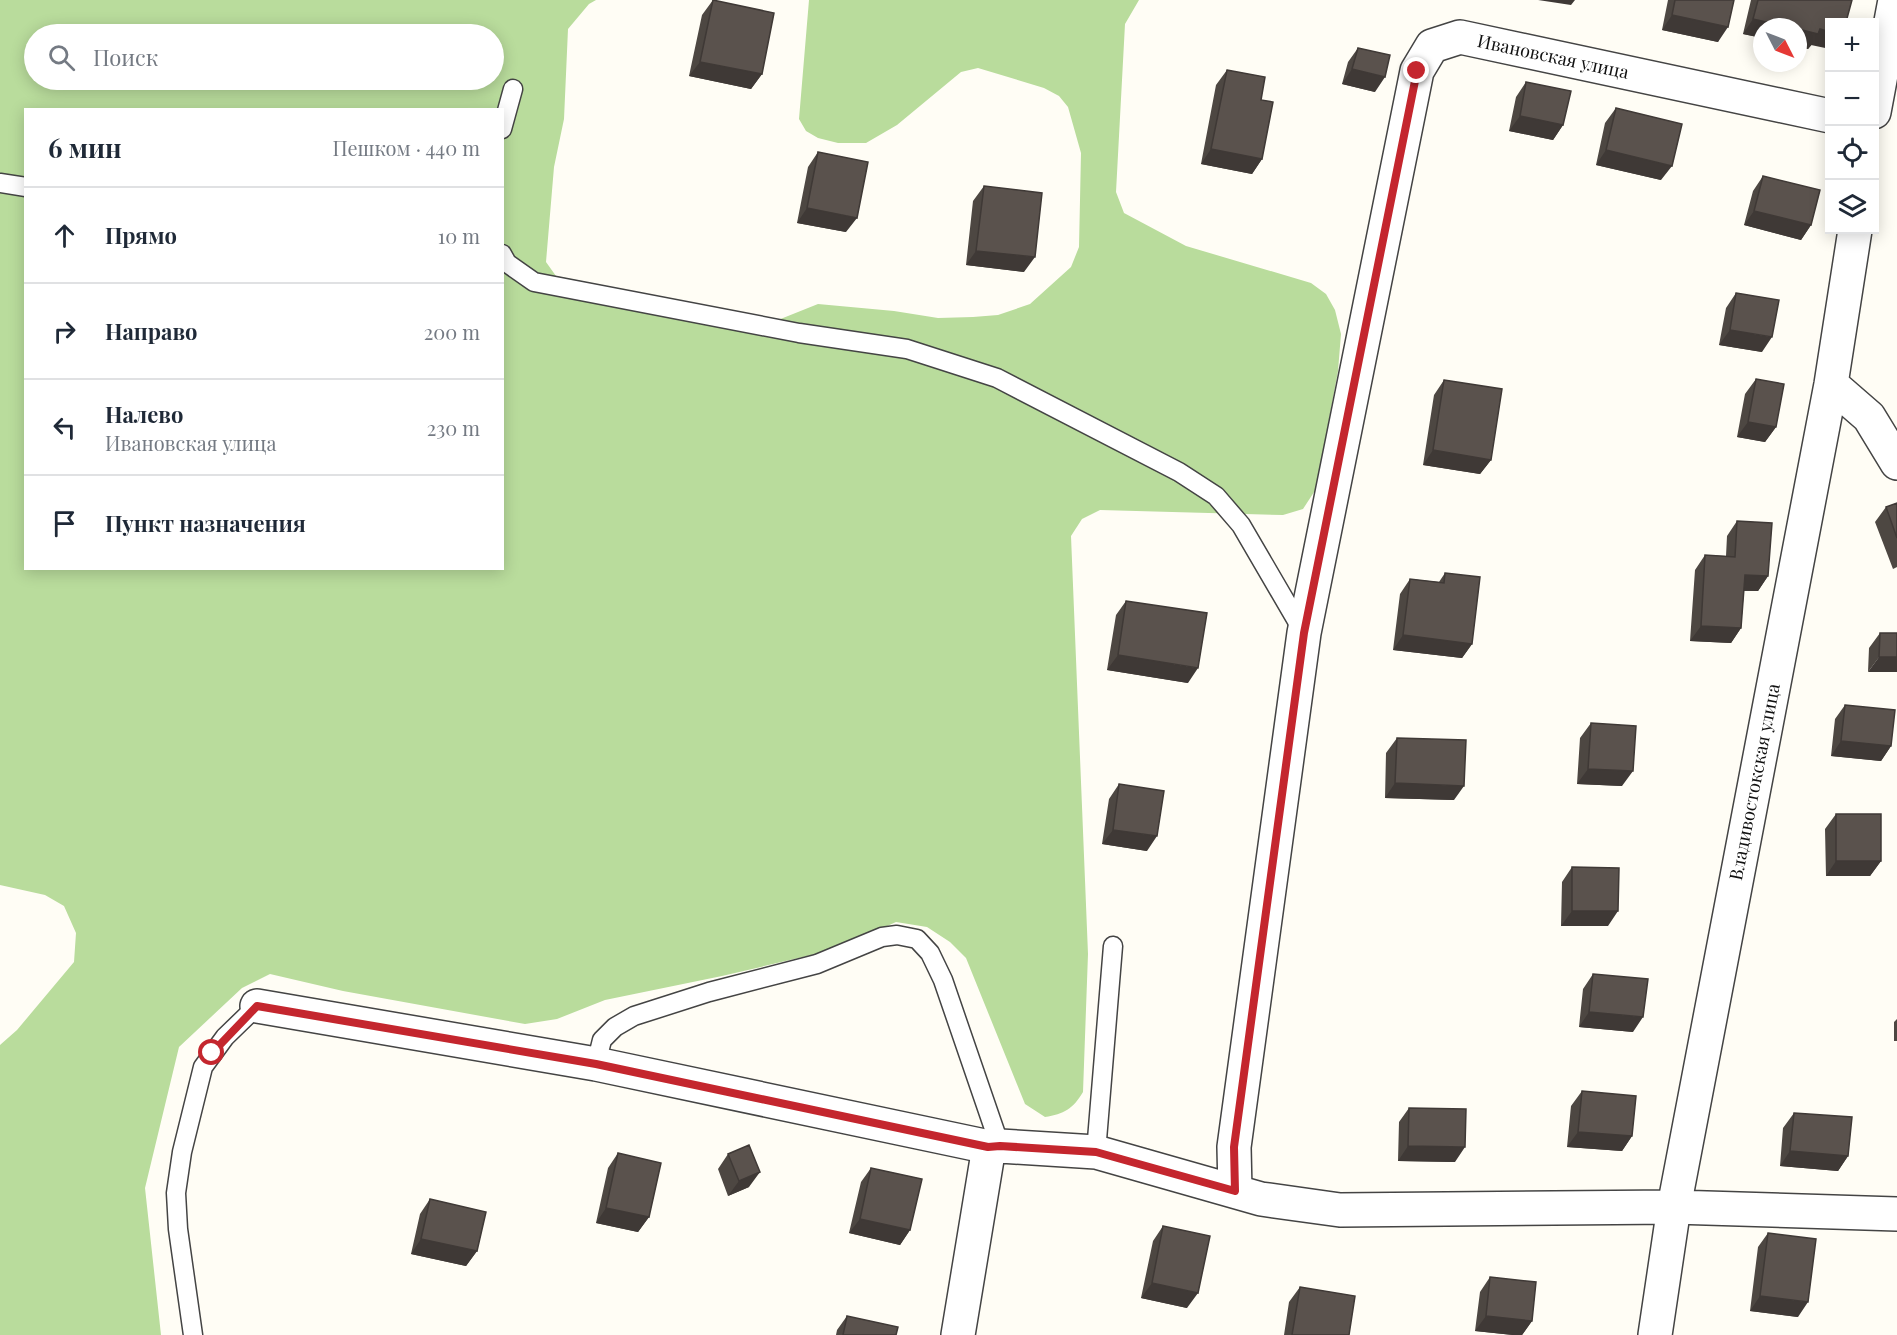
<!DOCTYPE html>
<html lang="ru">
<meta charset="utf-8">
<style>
:root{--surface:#fff;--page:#f2f2f3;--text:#1f2937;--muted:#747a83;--line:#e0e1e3}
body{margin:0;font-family:"Playfair Display",serif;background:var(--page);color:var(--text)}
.controls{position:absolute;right:18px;top:18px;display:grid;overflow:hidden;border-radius:0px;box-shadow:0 3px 15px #0003}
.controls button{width:54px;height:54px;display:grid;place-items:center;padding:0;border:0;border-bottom:2px solid var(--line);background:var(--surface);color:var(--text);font:30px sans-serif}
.compass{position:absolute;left:1753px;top:18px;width:54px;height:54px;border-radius:50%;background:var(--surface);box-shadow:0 3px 15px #0003;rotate:132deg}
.stop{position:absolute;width:18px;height:18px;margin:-14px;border:4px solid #c4262e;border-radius:50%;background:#fff}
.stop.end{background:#c4262e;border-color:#fff;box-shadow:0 2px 6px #0008}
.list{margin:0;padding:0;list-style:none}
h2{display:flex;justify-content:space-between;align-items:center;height:78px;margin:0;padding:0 24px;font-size:26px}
h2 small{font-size:20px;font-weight:400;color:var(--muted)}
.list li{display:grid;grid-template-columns:39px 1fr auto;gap:18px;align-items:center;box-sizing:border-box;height:96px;padding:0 24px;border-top:2px solid var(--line)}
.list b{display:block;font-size:22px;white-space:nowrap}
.list p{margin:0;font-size:20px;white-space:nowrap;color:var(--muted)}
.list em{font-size:20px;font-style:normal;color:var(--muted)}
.icon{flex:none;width:33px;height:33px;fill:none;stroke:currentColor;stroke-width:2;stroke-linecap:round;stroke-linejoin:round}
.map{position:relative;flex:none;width:1897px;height:1335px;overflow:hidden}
.search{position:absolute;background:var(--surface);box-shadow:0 3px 15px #0003;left:24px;top:24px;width:480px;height:66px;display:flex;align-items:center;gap:15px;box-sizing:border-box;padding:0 21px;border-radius:33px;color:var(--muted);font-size:22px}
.panel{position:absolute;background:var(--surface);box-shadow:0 3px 15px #0003;left:24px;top:108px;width:480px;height:462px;border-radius:0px}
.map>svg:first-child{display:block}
.forest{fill:#b9dc9c;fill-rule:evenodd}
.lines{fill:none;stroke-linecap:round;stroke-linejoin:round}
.lane-casing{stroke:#444;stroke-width:21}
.street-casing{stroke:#444;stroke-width:36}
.lane{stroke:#fff;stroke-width:18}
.street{stroke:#fff;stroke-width:33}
.wall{fill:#4d4742}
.shaded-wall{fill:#3f3936}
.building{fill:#5a524d;stroke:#3f3936;stroke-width:1.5}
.route{stroke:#c4262e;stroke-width:8}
.labels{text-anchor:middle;stroke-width:6;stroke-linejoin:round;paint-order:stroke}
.street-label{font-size:18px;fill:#111;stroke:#fff}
</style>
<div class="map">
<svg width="1897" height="1335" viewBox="0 0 1897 1335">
<rect width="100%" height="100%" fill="#fffdf5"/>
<path class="forest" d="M0 0H596L589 4 568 29 564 119 554 167 546 262 556 276 778 320 818 304 894 311 938 318 973 317 998 315 1030 304 1071 267 1079 247 1081 153 1068 107 1059 96 1044 88 978 68 961 72 897 125 866 143H838L818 138 806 131 799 119 809 0H1139L1125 24 1116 192 1124 213 1186 246 1311 283 1326 294 1335 310 1341 334 1338 371 1316 489 1303 509 1283 515 1100 510 1082 519 1071 536 1088 954 1083 1092C1073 1109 1064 1114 1045 1117L1025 1104 966 958 950 942 927 927 896 922 837 949 722 976 605 1000 557 1019 525 1024 343 991 270 974 242 988 179 1047 145 1188 161 1335H0V1045L17 1030 74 962 76 933 64 906 45 895 0 885ZM34 34H494V80H34ZM26 110H502V568H26Z"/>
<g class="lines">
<defs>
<path id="lane" d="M502 129 513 89
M0 183 26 187
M502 254 507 263 534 282 799 333 907 349 997 378 1179 472 1216 496 1241 525 1304 633
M596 1064 602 1040 615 1027 634 1016 709 992 817 964 882 937 897 935 917 939 930 953 943 980 1000 1146
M1096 1152 1113 946
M193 1335 178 1229 176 1193 182 1152 203 1067 225 1037 257 1006"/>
<path id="street" d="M1874 112 1895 0
M1831 384 1869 417 1897 463
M257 1006 596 1064 989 1147 1000 1146 1096 1152 1261 1199 1340 1210 1674 1207 1897 1214
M1235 1191 1234 1147 1304 633 1417 71 1432 46 1460 37 1830 116
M958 1335 989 1147
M1655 1335 1674 1207 1831 384 1855 230"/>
</defs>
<use href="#lane" class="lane-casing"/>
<use href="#street" class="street-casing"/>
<use href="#lane" class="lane"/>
<use href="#street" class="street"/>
</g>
<path class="wall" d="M713 0 762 74 751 89 689 76 702 15Z
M1668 0H1734L1718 42 1662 30Z
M1751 0H1852L1808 49 1798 47V27H1762V38L1743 34Z
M1358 48 1375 92 1342 84 1348 62Z
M1227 70 1261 100 1262 159 1252 174 1201 164 1216 85Z
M1526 82 1563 125 1553 140 1509 131 1516 97Z
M1616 108 1661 180 1596 165 1605 123Z
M818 152 846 232 797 223 808 167Z
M1763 176 1811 225 1801 240 1744 225 1753 191Z
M984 186 1024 272 966 265 973 201Z
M1736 293 1762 352 1719 345 1726 308Z
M1756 379 1776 427 1765 442 1737 437 1745 394Z
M1444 380 1491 460 1480 474 1423 465 1434 395Z
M1897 503V567L1893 569 1875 522 1886 507Z
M1737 521 1768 576 1758 591H1744L1741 628 1731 643 1690 641 1695 570 1705 555 1726 556 1727 536Z
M1445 573 1472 644 1462 658 1393 650 1400 594 1410 579 1439 582Z
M1126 601 1188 683 1107 670 1116 615Z
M1880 633H1897L1868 672 1869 648Z
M1845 705 1891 746 1881 761 1831 756 1835 719Z
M1591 723 1622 786 1577 784 1580 738Z
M1397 738 1454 800 1385 798 1386 753Z
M1119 784 1147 851 1102 844 1109 799Z
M1836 814 1881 861 1870 876H1826L1825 829Z
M1572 867 1608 926H1561L1562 882Z
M1593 974 1633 1032 1579 1027 1583 989Z
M1897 1019V1041H1894V1022Z
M1582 1091 1632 1136 1622 1151 1567 1147 1571 1106Z
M1409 1108 1455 1162 1398 1161 1399 1122Z
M1794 1113 1848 1156 1838 1171 1780 1166 1783 1128Z
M618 1153 649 1217 638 1232 596 1223 608 1168Z
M728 1154 749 1187 728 1196 718 1169Z
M871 1168 910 1230 900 1245 849 1233 861 1182Z
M430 1199 477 1251 466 1266 411 1254 420 1214Z
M1163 1226 1187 1308 1141 1298 1153 1241Z
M1768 1233 1798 1317 1750 1311 1758 1247Z
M1490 1277 1532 1321 1522 1335H1513L1475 1331 1480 1292Z
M1300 1287 1349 1335H1284L1289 1302Z
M847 1316 896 1335H836L837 1330Z"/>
<path class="shaded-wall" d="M1538 0H1575L1571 5Z
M1672 15 1728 27 1718 42 1662 30Z
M1753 19 1788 27H1762V38L1743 34Z
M1820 29 1830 32V49L1811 45 1808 49 1798 47V30Z
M700 62 762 74 751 89 689 76Z
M1352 69 1385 77 1375 92 1342 84Z
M1520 116 1563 125 1553 140 1509 131Z
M1211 149 1262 159 1252 174 1201 164Z
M1606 150 1672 166 1661 180 1596 165Z
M807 208 857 218 846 232 797 223Z
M1754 211 1811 225 1801 240 1744 225Z
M976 251 1035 257 1024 272 966 265Z
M1730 330 1772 337 1762 352 1719 345Z
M1748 422 1776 427 1765 442 1737 437Z
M1433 450 1491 460 1480 474 1423 465Z
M1745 575 1768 576 1758 591 1735 590Z
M1701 626 1741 628 1731 643 1690 641Z
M1403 635 1472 644 1462 658 1393 650Z
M1118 655 1198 668 1188 683 1107 670Z
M1879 657H1897V672H1868Z
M1841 741 1891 746 1881 761 1831 756Z
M1588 769 1633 771 1622 786 1577 784Z
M1395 783 1464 786 1454 800 1385 798Z
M1113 830 1157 836 1147 851 1102 844Z
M1836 861H1881L1870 876H1826Z
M1572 911H1618L1608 926H1561Z
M1589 1012 1643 1017 1633 1032 1579 1027Z
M1578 1132 1632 1136 1622 1151 1567 1147Z
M1408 1146 1465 1147 1455 1162 1398 1161Z
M1790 1151 1848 1156 1838 1171 1780 1166Z
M760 1172 749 1187 728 1196 739 1181Z
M606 1208 649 1217 638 1232 596 1223Z
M860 1219 910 1230 900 1245 849 1233Z
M421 1239 477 1251 466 1266 411 1254Z
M1152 1283 1198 1293 1187 1308 1141 1298Z
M1760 1296 1808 1302 1798 1317 1750 1311Z
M1486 1316 1532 1321 1522 1335H1513L1475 1331Z"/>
<path class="building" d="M713 0 774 13 762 74 700 62Z
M1675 0H1734L1728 27 1672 15Z
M1758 0H1852L1846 22H1830V32L1820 29 1818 34 1798 29V27H1788L1753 19Z
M1358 48 1390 55 1385 77 1352 69Z
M1227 70 1265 77 1261 100 1273 102 1262 159 1211 149Z
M1526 82 1571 91 1563 125 1520 116Z
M1616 108 1682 124 1672 166 1606 150Z
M818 152 868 162 857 218 807 208Z
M1763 176 1820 190 1811 225 1754 211Z
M984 186 1042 193 1035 257 976 251Z
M1736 293 1779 300 1772 337 1730 330Z
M1756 379 1784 384 1776 427 1748 422Z
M1444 380 1502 389 1491 460 1433 450Z
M1897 503V538L1886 507Z
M1737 521 1772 523 1768 576 1745 575 1741 628 1701 626 1705 555 1735 557Z
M1445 573 1480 577 1472 644 1403 635 1410 579 1444 583Z
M1126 601 1207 613 1198 668 1118 655Z
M1880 633H1897V657H1879Z
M1845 705 1895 710 1891 746 1841 741Z
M1591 723 1636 726 1633 771 1588 769Z
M1397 738 1466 740 1464 786 1395 783Z
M1119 784 1164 791 1157 836 1113 830Z
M1836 814H1881V861H1836Z
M1572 867 1619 868 1618 911H1572Z
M1593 974 1648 979 1643 1017 1589 1012Z
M1582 1091 1636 1096 1632 1136 1578 1132Z
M1409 1108 1466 1109 1465 1147 1408 1146Z
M1794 1113 1852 1117 1848 1156 1790 1151Z
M749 1145 760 1172 739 1181 728 1154Z
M618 1153 661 1163 649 1217 606 1208Z
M871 1168 922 1179 910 1230 860 1219Z
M430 1199 486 1212 477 1251 421 1239Z
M1163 1226 1210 1236 1198 1293 1152 1283Z
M1768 1233 1816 1239 1808 1302 1760 1296Z
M1490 1277 1536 1282 1532 1321 1486 1316Z
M1300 1287 1355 1296 1349 1335H1292Z
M847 1316 898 1327 896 1335H843Z"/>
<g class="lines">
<path class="route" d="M212 1053 257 1006 596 1064 988 1147 1000 1146 1096 1152 1235 1191 1234 1147 1304 633 1417 71"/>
</g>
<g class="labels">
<g class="street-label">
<text transform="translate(1553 57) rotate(12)" y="6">Ивановская улица</text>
<text transform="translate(1755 782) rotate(-79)" y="6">Владивостокская улица</text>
</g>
</g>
</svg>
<div class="controls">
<button>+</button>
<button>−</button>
<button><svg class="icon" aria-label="locate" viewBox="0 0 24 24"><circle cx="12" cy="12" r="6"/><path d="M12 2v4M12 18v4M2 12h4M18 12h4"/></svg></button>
<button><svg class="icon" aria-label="layers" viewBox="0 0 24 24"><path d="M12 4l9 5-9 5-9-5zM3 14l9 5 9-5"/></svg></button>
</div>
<svg class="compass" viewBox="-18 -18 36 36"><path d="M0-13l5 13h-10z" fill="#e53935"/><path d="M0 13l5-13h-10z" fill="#747a83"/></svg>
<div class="stop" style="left:212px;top:1053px"></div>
<div class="stop end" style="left:1417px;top:71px"></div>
<div class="search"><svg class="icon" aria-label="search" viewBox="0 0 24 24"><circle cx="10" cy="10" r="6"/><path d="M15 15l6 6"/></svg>Поиск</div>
<section class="panel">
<h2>6 мин<small>Пешком · 440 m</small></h2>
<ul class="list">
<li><svg class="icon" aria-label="ahead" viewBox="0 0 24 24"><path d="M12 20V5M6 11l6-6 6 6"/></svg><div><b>Прямо</b></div><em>10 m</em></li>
<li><svg class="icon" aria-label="right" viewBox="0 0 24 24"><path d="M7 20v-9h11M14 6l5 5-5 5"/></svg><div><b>Направо</b></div><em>200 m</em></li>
<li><svg class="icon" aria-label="left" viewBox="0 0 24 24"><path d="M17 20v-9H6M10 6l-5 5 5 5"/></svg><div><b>Налево</b><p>Ивановская улица</p></div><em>230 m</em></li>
<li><svg class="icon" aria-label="arrive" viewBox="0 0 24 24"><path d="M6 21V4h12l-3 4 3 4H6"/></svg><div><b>Пункт назначения</b></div></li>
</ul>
</section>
</div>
